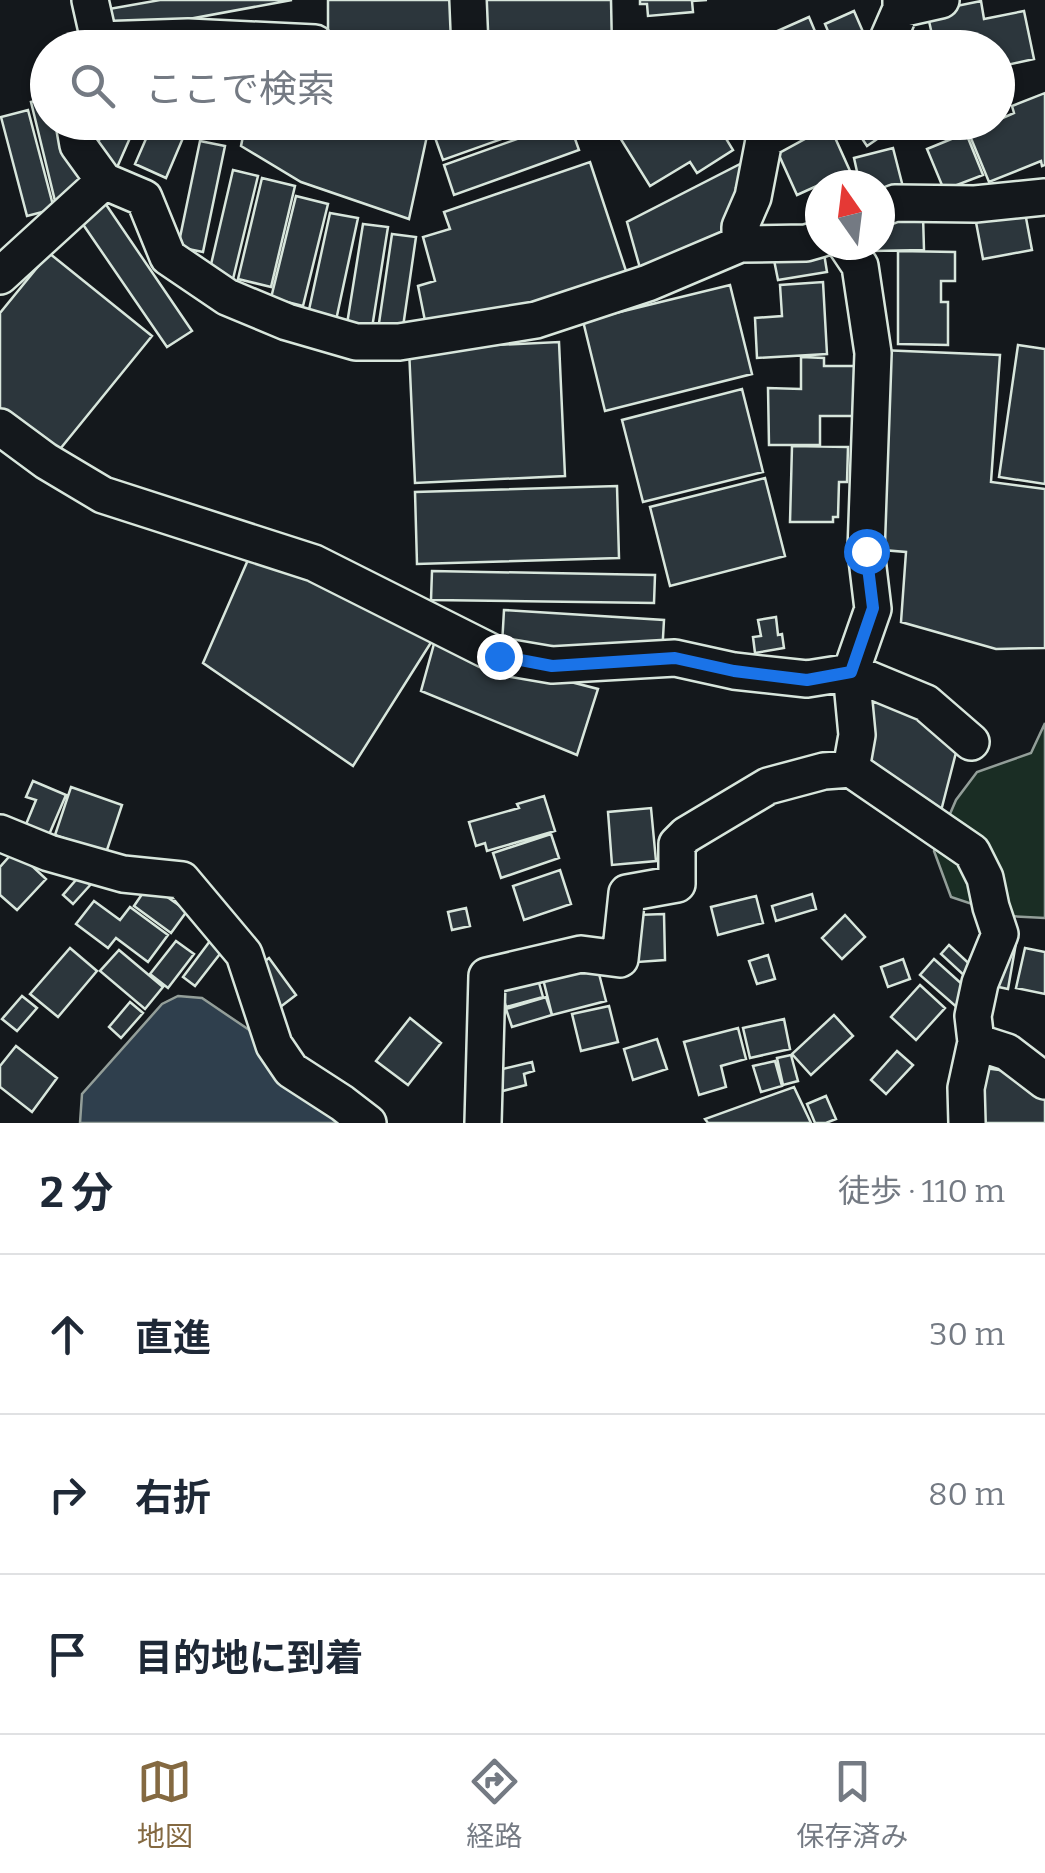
<!DOCTYPE html>
<html lang="ja">
<meta charset="utf-8">
<style>
:root{--surface:#fff;--page:#f6f6f7;--text:#1f2937;--muted:#747a83;--line:#e0e1e3;--accent:#846941}
body{margin:0;font-family:Bitter,"Noto Sans JP",serif;background:var(--page);color:var(--text)}
.compass{position:absolute;left:805px;top:170px;width:90px;height:90px;border-radius:50%;background:var(--surface);box-shadow:0 2px 8px #0004;rotate:346deg}
.stop{position:absolute;width:30px;height:30px;margin:-22px;border:8px solid #1a73e8;border-radius:50%;background:#fff}
.stop.end{background:#1a73e8;border-color:#fff;box-shadow:0 2px 10px #0008}
.list{margin:0;padding:0;list-style:none}
h2{display:flex;justify-content:space-between;align-items:center;height:130px;margin:0;padding:0 40px;font-size:42px}
h2 small{font-size:32px;font-weight:400;color:var(--muted)}
.list li{display:grid;grid-template-columns:65px 1fr auto;gap:30px;align-items:center;box-sizing:border-box;height:160px;padding:0 40px;border-top:2px solid var(--line)}
.list b{display:block;font-size:38px;white-space:nowrap}
.list em{font-size:32px;font-style:normal;color:var(--muted)}
.icon{flex:none;width:55px;height:55px;fill:none;stroke:currentColor;stroke-width:2;stroke-linecap:round;stroke-linejoin:round}
.map{position:relative;flex:none;width:1045px;height:1123px;overflow:hidden}
.search{position:absolute;background:var(--surface);box-shadow:0 2px 8px #0004;left:30px;right:30px;top:30px;height:110px;display:flex;align-items:center;gap:25px;box-sizing:border-box;padding:0 35px;border-radius:55px;color:var(--muted);font-size:38px}
.sheet{height:610px;background:var(--surface)}
nav{display:flex;justify-content:space-around;align-items:center;box-sizing:border-box;height:140px;border-top:2px solid var(--line);background:var(--surface);font-size:28px;color:var(--muted)}
nav a{display:grid;justify-items:center;gap:5px}
nav .on{color:var(--accent)}
.map>svg:first-child{display:block}
.green{fill:#1a2d24;stroke:#939e99;stroke-width:2.5}
.water{fill:#2f3f4d;stroke:#939e99;stroke-width:2.5}
.building{fill:#2c363c;stroke:#d8e6dc;stroke-width:2.5}
.lines{fill:none;stroke-linecap:round;stroke-linejoin:round}
.minor-casing{stroke:#d8e6dc;stroke-width:40}
.minor{stroke:#14181c;stroke-width:35}
.route{stroke:#1a73e8;stroke-width:12}
</style>
<div class="map">
<svg width="1045" height="1123" viewBox="0 0 1045 1123">
<rect width="100%" height="100%" fill="#14181c"/>
<path class="green" d="M1045 723V918L1008 916 951 897 934 851 956 800 977 772 1031 753Z"/>
<path class="water" d="M178 996 202 998 261 1038 343 1123H80L82 1094 162 1004Z"/>
<path class="building" d="M160 0H292L113 33 109 9Z
M328 0H457V38L328 39Z
M477 0H611L612 48H477Z
M640 0H707L692 1 693 12 648 16 647 4H640Z
M981 1 984 19 1024 11 1034 59 998 67V48H935L927 12Z
M854 11 870 48H835L825 24Z
M809 17 822 48H759L776 40 773 33Z
M1045 93V165L1042 166 1041 161 989 182 968 131 990 122H998V120L1014 113 1012 106Z
M48 98V122H65L83 194 55 201 31 102Z
M28 110 54 209 27 216 1 117Z
M107 122H137L115 172 90 161Z
M246 122H430L409 219 301 182 241 146Z
M459 122H549L443 160 433 132Z
M565 122H569L579 150 454 195 444 165Z
M635 122H683L685 125 689 122H716L733 150 697 173 690 162 650 186 617 133Z
M822 122H828L850 171 797 195 774 144Z
M851 122H902L867 146Z
M152 125 183 138 166 178 135 164Z
M966 133 983 175 944 190 927 149Z
M200 141 225 146 203 252 178 247Z
M893 148 903 187 880 192V185H860L854 158Z
M590 162 628 277 483 322 426 326 418 286 435 281 423 237 450 229 444 212Z
M744 162 751 182 736 188 740 209 731 233 642 275 627 222Z
M233 170 258 176 233 279 209 273Z
M262 178 295 186 271 287 238 279Z
M296 196 328 204 303 306 271 298Z
M105 203 192 331 167 347 80 220Z
M1024 207 1032 250 983 259 975 217Z
M330 213 358 218 335 325 307 319Z
M923 215 924 250 872 251V245H880V227L888 226 887 217Z
M363 224 388 227 372 328 347 324Z
M392 234 416 237 403 327 379 323Z
M823 247 827 272 778 280 773 255Z
M898 251 955 252V281H941V302H948V345L898 344Z
M49 253 152 336 56 454 0 409V313Z
M823 282 827 354 757 358 755 318 782 316 780 285Z
M730 285 752 374 605 411 583 321Z
M559 342 565 476 415 483 409 349Z
M1018 345 1045 349V484L999 477Z
M880 350 1000 355 991 482 1045 489V648L996 649 901 622 906 552 870 549Z
M801 357 824 358V366H869V416H820V445H769L768 388 801 389Z
M742 389 763 472 643 502 622 420Z
M792 446 848 447 847 482H839L838 517H833V522H790Z
M765 478 785 556 670 586 650 507Z
M617 486 619 558 417 564 415 492Z
M251 553 437 633 353 766 203 663Z
M432 571 655 575 654 603 431 600Z
M504 610 664 620 662 655 502 645Z
M776 617 778 635 782 634 784 648 755 653 753 637 761 636 758 620Z
M437 633 532 672 598 689 577 755 421 691Z
M863 688 960 737 941 811 858 768Z
M33 781 66 795 45 844 22 834 36 800 26 797Z
M71 787 122 805 106 853 55 835Z
M544 796 555 831 487 851 485 843 476 846 469 822 519 808 517 804Z
M651 808 656 861 612 865 608 812Z
M551 834 559 858 501 878 493 853Z
M15 850 46 879 17 910 0 895V867Z
M560 870 571 904 524 920 513 886Z
M82 873 93 882 73 904 63 895Z
M149 884 187 911 171 933 134 906Z
M812 894 816 909 776 921 772 906Z
M756 896 763 923 718 935 711 907Z
M94 901 120 920 130 907 168 935 148 962 116 938 108 948 76 924Z
M466 908 470 926 452 930 448 912Z
M664 914 665 960 638 962 636 915Z
M845 915 865 937 842 959 822 938Z
M997 940 1016 943 1008 989 989 985Z
M176 941 194 954 168 988 150 974Z
M210 941 223 950 195 986 183 977Z
M949 945 976 970 968 979 941 954Z
M70 948 97 971 58 1017 30 994Z
M1025 948 1045 952V994L1016 988Z
M119 950 163 987 145 1009 100 971Z
M768 955 775 979 757 984 749 961Z
M269 958 296 995 279 1008 252 971Z
M903 959 910 979 888 987 881 967Z
M934 959 982 1002 968 1017 920 975Z
M597 966 606 1001 552 1015 543 979Z
M536 972 543 997 506 1007 499 982Z
M920 985 945 1008 916 1040 891 1017Z
M22 996 37 1008 17 1031 2 1019Z
M546 997 552 1015 512 1027 506 1009Z
M130 1002 143 1013 121 1038 109 1027Z
M609 1006 618 1042 581 1051 572 1014Z
M834 1015 853 1036 811 1075 792 1054Z
M410 1018 441 1043 408 1085 376 1061Z
M784 1019 790 1049 750 1058 743 1028Z
M738 1028 746 1059 721 1066 726 1087 699 1095 684 1042Z
M657 1039 667 1069 633 1080 624 1049Z
M16 1046 57 1078 32 1112 0 1087V1066Z
M897 1051 913 1065 886 1094 871 1080Z
M791 1055 798 1081 783 1085 777 1058Z
M775 1061 782 1086 761 1092 753 1066Z
M532 1062 534 1071 524 1074 526 1085 491 1094 486 1073Z
M977 1067 1037 1075 1045 1089V1123H969Z
M794 1087 811 1123H708L705 1119Z
M826 1096 836 1119 826 1123H815L807 1104Z"/>
<g class="lines">
<defs>
<path id="minor" d="M90 0 99 40 98 48
M468 0 470 48
M901 9 941 0
M99 40 188 37 315 43 317 48
M884 48 901 9V0
M797 122 764 140 753 197 740 227V244L806 243 820 239
M104 181 144 198 168 257 227 297 287 322 356 342H399L536 320 648 283 740 244
M880 209 895 203 975 204 1045 197
M846 245 860 266 873 353 866 551 873 609 851 672 857 735 851 769
M0 276 104 181 78 145 74 122
M0 427 46 461 103 495 314 563 499 656 552 665 675 658 734 671 807 679 851 672 926 703 971 742
M0 833 49 853 123 874 182 880 244 954 274 1045 291 1070 342 1103 368 1123
M976 1042 1007 1052 1045 1081
M483 1123 487 976 581 954 620 959 627 893 677 884V844L686 835 768 786 824 771 851 769 972 852 985 878 991 907 1000 934 980 983 973 1016 976 1042 966 1088 967 1123"/>
</defs>
<use href="#minor" class="minor-casing"/>
<use href="#minor" class="minor"/>
</g>
<g class="lines">
<path class="route" d="M499 656 552 666 675 658 734 671 807 680 851 672 873 608 866 551"/>
</g>
</svg>
<svg class="compass" viewBox="-18 -18 36 36"><path d="M0-13l5 13h-10z" fill="#e53935"/><path d="M0 13l5-13h-10z" fill="#747a83"/></svg>
<div class="stop" style="left:866px;top:551px"></div>
<div class="stop end" style="left:499px;top:656px"></div>
<div class="search"><svg class="icon" aria-label="search" viewBox="0 0 24 24"><circle cx="10" cy="10" r="6"/><path d="M15 15l6 6"/></svg>ここで検索</div>
</div>
<section class="sheet">
<h2>2 分<small>徒歩 · 110 m</small></h2>
<ul class="list">
<li><svg class="icon" aria-label="ahead" viewBox="0 0 24 24"><path d="M12 20V5M6 11l6-6 6 6"/></svg><div><b>直進</b></div><em>30 m</em></li>
<li><svg class="icon" aria-label="right" viewBox="0 0 24 24"><path d="M7 20v-9h11M14 6l5 5-5 5"/></svg><div><b>右折</b></div><em>80 m</em></li>
<li><svg class="icon" aria-label="arrive" viewBox="0 0 24 24"><path d="M6 21V4h12l-3 4 3 4H6"/></svg><div><b>目的地に到着</b></div></li>
</ul>
</section>
<nav>
<a class="on"><svg class="icon" aria-label="map" viewBox="0 0 24 24"><path d="M3 6l6-2 6 2 6-2v14l-6 2-6-2-6 2zM9 4v14M15 6v14"/></svg>地図</a>
<a><svg class="icon" aria-label="directions" viewBox="0 0 24 24"><path d="M12 3l9 9-9 9-9-9zM9 14v-3h6M13 9l2 2-2 2"/></svg>経路</a>
<a><svg class="icon" aria-label="saved" viewBox="0 0 24 24"><path d="M7 4h10v16l-5-4-5 4z"/></svg>保存済み</a>
</nav>
